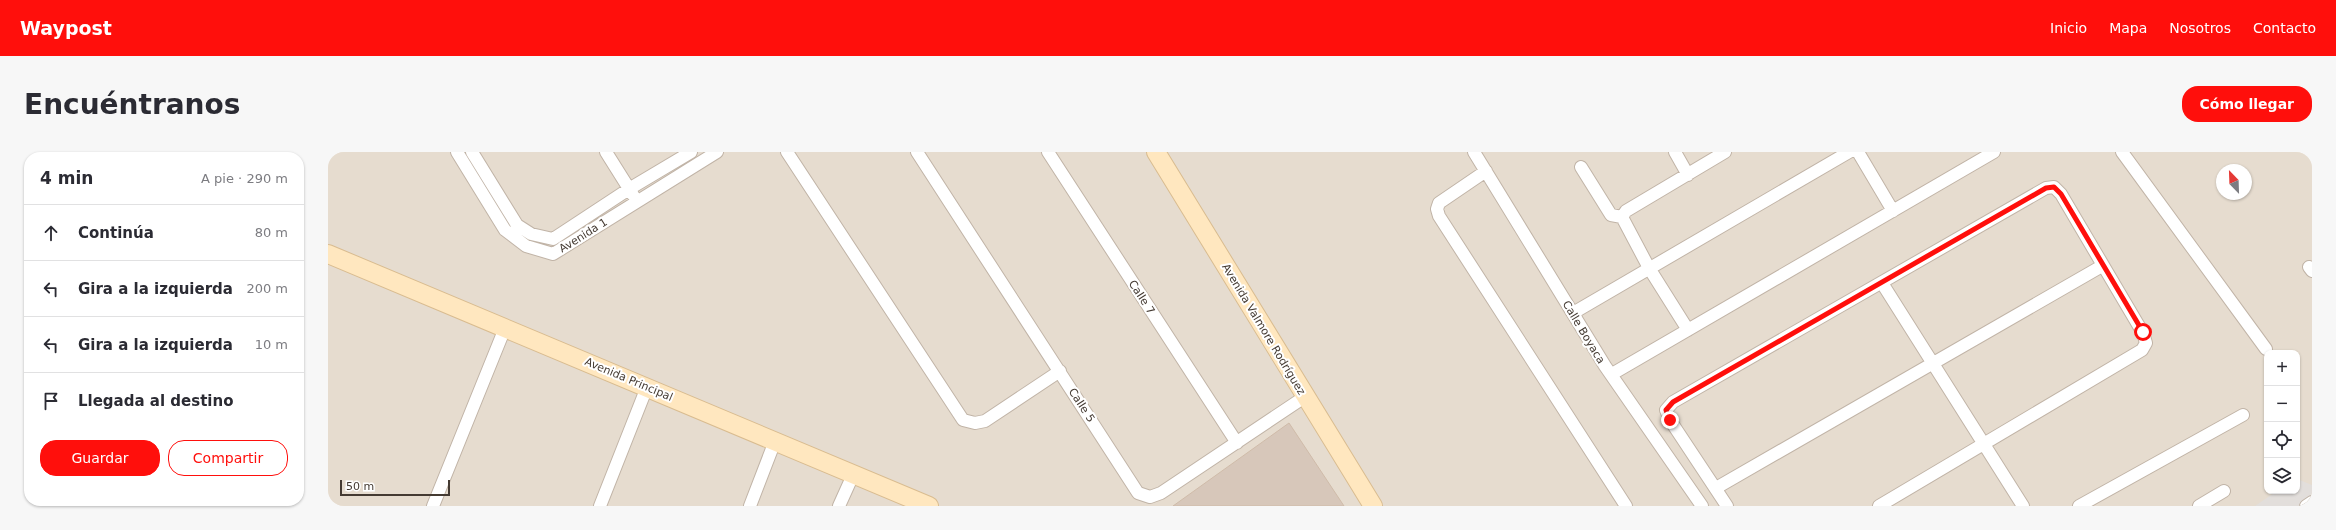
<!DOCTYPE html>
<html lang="es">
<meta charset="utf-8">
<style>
:root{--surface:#fff;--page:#f7f7f7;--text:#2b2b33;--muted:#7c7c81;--line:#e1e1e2;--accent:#ff0f0c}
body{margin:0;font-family:"DejaVu Sans",sans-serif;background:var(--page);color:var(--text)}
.controls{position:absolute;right:12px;bottom:12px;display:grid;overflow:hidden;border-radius:8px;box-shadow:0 1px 3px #0004}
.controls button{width:36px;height:36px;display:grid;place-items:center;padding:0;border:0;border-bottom:1px solid var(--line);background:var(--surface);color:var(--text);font:20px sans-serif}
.compass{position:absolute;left:1888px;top:12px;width:36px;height:36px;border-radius:50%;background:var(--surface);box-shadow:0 1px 3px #0004;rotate:337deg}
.scale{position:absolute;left:12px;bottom:10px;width:110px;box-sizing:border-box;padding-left:4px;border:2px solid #443a32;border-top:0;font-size:11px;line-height:14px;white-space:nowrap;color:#443a32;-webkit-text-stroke:3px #fff;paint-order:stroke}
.stop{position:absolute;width:12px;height:12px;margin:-9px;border:3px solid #ff0f0c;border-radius:50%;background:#fff}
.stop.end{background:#ff0f0c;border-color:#fff;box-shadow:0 1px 4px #0008}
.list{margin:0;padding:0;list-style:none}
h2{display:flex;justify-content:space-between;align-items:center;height:52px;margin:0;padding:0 16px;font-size:17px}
h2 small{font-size:13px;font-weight:400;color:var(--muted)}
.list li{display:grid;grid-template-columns:26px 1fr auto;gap:12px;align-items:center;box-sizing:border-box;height:56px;padding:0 16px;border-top:1px solid var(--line)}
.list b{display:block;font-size:15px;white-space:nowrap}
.list em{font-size:13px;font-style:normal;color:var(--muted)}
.actions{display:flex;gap:8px;padding:12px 16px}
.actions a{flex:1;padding:9px 0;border:1px solid var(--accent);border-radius:16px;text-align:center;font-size:14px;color:var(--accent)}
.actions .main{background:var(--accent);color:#fff}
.icon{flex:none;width:22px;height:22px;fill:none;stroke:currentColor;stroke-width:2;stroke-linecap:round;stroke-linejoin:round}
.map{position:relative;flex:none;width:1984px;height:354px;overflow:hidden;border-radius:16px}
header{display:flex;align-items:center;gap:24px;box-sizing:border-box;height:56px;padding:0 20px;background:var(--accent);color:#fff}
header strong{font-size:19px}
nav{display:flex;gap:22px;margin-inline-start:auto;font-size:14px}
.intro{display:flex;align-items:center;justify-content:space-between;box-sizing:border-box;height:96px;padding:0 24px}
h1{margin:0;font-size:28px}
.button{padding:10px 18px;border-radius:16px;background:var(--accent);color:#fff;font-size:14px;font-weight:700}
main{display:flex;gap:24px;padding:0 24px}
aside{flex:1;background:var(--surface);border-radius:16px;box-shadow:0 1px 3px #0004}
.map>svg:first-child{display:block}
.residential{fill:#e6dccf;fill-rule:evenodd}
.parking{fill:#e2dedb}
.building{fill:#d7c7ba;stroke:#cfbba9}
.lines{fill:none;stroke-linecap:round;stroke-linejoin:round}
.street-casing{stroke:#c1b4a7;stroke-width:14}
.secondary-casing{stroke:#d9bc90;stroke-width:20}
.street{stroke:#fff;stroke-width:12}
.secondary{stroke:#ffe7bf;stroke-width:18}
.route{stroke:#ff0f0c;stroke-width:5}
.labels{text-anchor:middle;stroke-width:4;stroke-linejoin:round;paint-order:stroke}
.street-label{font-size:11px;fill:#443a32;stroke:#fff}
</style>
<header>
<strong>Waypost</strong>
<nav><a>Inicio</a><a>Mapa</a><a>Nosotros</a><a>Contacto</a></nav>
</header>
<div class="intro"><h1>Encuéntranos</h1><a class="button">Cómo llegar</a></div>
<main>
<aside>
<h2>4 min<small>A pie · 290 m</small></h2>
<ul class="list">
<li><svg class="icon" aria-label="ahead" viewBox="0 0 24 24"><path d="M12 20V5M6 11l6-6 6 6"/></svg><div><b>Continúa</b></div><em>80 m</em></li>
<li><svg class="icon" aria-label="left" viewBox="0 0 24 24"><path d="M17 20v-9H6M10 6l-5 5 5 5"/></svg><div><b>Gira a la izquierda</b></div><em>200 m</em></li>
<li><svg class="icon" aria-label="left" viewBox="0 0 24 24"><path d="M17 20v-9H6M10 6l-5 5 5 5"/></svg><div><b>Gira a la izquierda</b></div><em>10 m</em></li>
<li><svg class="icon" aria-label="arrive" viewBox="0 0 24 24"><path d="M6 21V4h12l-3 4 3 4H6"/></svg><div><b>Llegada al destino</b></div></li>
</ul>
<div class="actions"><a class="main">Guardar</a><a>Compartir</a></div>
</aside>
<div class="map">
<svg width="1984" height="354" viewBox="0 0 1984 354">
<rect width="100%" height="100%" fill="#f2ebe2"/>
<path class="residential" d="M0 0H1984V354H0ZM1894 18H1918V42H1894ZM1939 201H1969V339H1939Z"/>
<path class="parking" d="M1969 327 1984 333V354H1927L1949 339H1969Z"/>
<path class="building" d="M961 271 1016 354H845Z"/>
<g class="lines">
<defs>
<path id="street" d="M129 0 177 78 198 94 225 102 389 0
M144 0 189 73 203 82 225 87 301 37 363 0
M278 0 305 43
M459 0 635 268 647 271 657 269 732 219
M589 0 810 341 822 345 833 341 978 244
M720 0 909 291
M1146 0 1277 214 1374 354
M1347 0 1360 23
M1530 0 1565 59
M1794 0 1938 197
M1253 15 1283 63 1294 65
M1158 19 1111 51 1109 57 1111 64 1298 354
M1981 115 1984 119
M1554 131 1695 354
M1245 161 1521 0
M1360 178 1321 116 1294 65 1298 59 1397 0
M1284 222 1666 0
M1388 336 1774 114
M105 354 177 176
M272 354 319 235
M422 354 447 289
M511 354 525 323
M1399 354 1342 268 1338 258 1345 250 1718 36 1726 35 1733 42 1815 181 1818 191 1814 198 1551 354
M1751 354 1915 263
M1871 354 1896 339
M1978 354 1984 350"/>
<path id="secondary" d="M828 0 1045 354
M0 102 601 354"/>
</defs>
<use href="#street" class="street-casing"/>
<use href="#secondary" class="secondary-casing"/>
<use href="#street" class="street"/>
<use href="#secondary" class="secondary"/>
</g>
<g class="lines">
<path class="route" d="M1342 268 1338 258 1345 250 1718 36 1726 35 1733 42 1815 180"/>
</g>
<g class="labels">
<g class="street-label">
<text transform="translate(255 83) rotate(-32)" y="4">Avenida 1</text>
<text transform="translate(814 145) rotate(57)" y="4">Calle 7</text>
<text transform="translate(936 177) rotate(59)" y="4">Avenida Valmore Rodríguez</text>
<text transform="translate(1256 180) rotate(59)" y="4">Calle Boyaca</text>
<text transform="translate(301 227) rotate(23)" y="4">Avenida Principal</text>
<text transform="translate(754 253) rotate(57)" y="4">Calle 5</text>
</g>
</g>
</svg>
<div class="controls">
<button>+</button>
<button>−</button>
<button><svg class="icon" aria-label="locate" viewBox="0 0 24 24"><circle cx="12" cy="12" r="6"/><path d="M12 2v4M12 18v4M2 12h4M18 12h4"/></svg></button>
<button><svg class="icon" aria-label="layers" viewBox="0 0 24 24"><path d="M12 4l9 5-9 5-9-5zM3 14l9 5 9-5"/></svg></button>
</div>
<svg class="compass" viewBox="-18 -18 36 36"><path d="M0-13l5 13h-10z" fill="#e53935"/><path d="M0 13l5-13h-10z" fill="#7c7c81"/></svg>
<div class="scale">50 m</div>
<div class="stop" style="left:1815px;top:180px"></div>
<div class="stop end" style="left:1342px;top:268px"></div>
</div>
</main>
